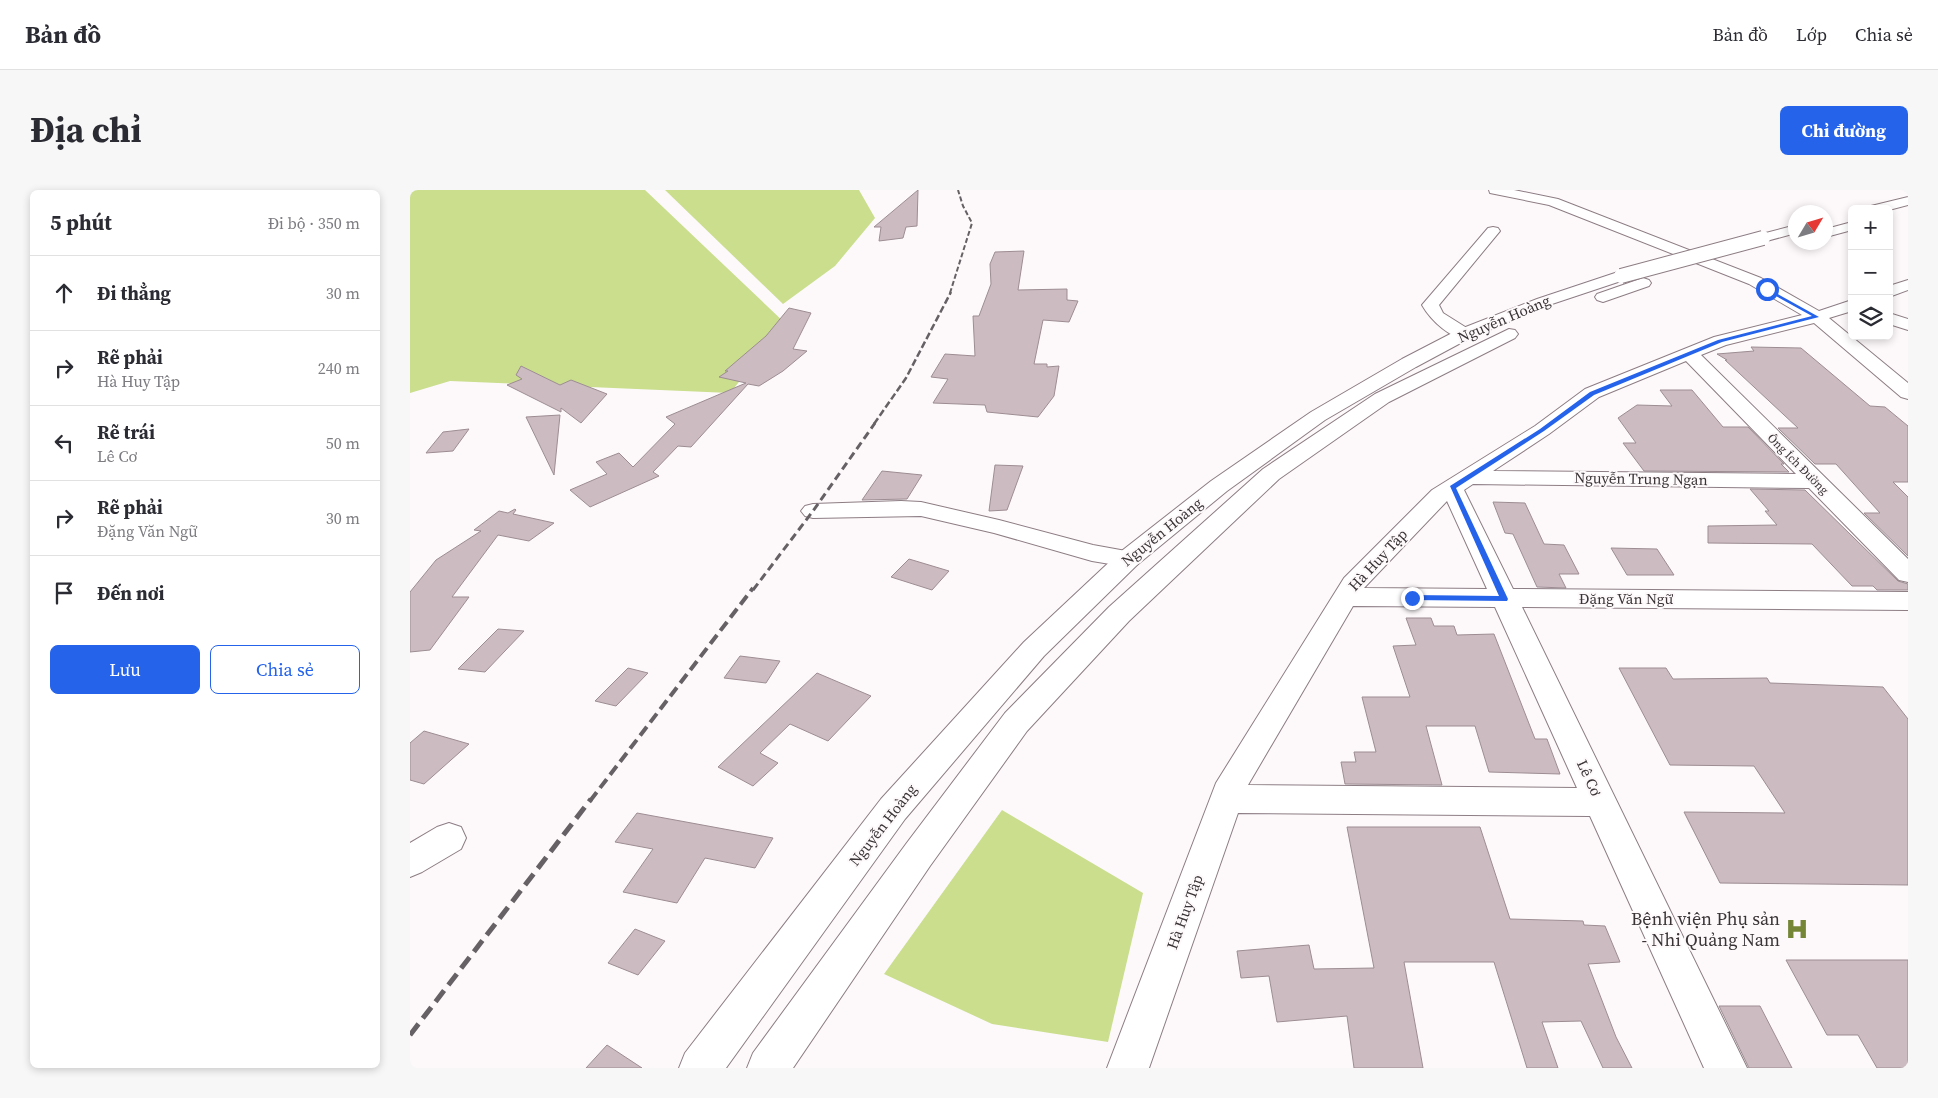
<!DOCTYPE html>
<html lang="vi">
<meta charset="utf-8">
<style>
:root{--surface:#fff;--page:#f7f7f7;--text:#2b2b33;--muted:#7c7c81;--line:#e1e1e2;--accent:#2563eb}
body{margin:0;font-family:"Source Serif 4",serif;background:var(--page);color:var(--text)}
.controls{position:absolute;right:15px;top:15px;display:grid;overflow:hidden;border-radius:8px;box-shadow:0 2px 8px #0003}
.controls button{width:45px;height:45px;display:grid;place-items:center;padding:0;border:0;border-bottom:1px solid var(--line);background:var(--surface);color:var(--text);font:25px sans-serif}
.compass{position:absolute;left:1378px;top:15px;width:45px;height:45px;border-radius:50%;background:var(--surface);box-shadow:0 2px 8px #0003;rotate:52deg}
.stop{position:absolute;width:15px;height:15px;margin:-11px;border:4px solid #2563eb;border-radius:50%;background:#fff}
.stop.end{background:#2563eb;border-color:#fff;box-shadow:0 1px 5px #0008}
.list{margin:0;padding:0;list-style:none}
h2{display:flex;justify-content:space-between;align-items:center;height:65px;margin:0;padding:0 20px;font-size:21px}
h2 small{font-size:16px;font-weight:400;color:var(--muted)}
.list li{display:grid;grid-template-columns:32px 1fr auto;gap:15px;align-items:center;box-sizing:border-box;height:75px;padding:0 20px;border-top:1px solid var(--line)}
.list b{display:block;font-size:19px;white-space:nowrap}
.list p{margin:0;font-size:16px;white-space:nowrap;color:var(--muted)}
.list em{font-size:16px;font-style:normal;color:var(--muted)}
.actions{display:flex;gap:10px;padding:15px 20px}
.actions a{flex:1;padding:11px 0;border:1px solid var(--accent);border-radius:8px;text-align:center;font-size:18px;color:var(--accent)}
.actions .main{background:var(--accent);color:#fff}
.icon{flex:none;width:28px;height:28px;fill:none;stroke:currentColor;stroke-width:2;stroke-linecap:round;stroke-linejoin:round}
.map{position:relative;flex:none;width:1498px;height:878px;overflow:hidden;border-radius:8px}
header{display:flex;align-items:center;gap:30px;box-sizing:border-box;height:70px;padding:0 25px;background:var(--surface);border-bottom:1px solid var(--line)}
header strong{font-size:24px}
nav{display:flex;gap:28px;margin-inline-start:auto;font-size:18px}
.intro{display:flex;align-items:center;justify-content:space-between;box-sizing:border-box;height:120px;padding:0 30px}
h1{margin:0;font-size:35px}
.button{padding:12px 22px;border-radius:8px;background:var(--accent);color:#fff;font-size:18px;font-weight:700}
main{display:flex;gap:30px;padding:0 30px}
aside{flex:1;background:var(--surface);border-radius:8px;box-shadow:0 2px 8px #0003}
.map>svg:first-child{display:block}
.green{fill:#cade8e}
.building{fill:#ccbcc2;stroke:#9d8d93}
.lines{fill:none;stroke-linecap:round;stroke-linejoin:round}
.minor-casing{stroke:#8d7d84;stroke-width:2}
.highway-casing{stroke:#8d7d84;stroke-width:2}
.minor{fill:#fff;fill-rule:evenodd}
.highway{fill:#fff;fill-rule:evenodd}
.rail-far4{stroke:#666164;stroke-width:2;stroke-dasharray:5 2.5;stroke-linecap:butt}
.rail-far3{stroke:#666164;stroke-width:2.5;stroke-dasharray:7 3;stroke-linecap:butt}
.rail-far2{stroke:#666164;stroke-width:3;stroke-dasharray:8 4.5;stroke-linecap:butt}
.rail-far1{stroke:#666164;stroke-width:4;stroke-dasharray:11 5.5;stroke-linecap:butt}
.rail{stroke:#666164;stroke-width:5;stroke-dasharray:14 7;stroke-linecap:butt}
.highway-bridge-casing{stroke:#8d7d84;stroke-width:16;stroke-linecap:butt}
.highway-bridge{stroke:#fff;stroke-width:14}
.route{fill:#2563eb}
.labels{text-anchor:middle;stroke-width:4;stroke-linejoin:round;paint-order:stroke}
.far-street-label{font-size:12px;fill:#3a3437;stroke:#fdf9fb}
.street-label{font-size:15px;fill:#3a3437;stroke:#fdf9fb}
.near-poi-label{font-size:18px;fill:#3a3437;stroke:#fdf9fb;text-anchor:end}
</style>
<header>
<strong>Bản đồ</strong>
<nav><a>Bản đồ</a><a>Lớp</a><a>Chia sẻ</a></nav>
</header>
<div class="intro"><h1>Địa chỉ</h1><a class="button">Chỉ đường</a></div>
<main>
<aside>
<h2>5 phút<small>Đi bộ · 350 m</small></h2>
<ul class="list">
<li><svg class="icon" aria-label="ahead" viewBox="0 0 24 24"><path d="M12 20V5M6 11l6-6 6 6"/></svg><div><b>Đi thẳng</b></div><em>30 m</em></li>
<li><svg class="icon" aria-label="right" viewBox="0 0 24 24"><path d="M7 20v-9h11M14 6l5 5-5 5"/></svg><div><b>Rẽ phải</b><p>Hà Huy Tập</p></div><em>240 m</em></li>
<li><svg class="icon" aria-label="left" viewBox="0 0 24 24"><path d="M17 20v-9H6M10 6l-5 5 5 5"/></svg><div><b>Rẽ trái</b><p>Lê Cơ</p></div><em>50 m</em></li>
<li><svg class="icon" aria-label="right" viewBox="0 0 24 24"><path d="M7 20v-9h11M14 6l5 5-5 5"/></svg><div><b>Rẽ phải</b><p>Đặng Văn Ngữ</p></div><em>30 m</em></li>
<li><svg class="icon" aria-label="arrive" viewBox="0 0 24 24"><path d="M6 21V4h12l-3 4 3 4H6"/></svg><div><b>Đến nơi</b></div></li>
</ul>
<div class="actions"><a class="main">Lưu</a><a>Chia sẻ</a></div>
</aside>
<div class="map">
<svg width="1498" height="878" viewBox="0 0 1498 878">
<rect width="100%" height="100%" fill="#fdf9fb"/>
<path class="green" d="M0 0H235L376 134 320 203 40 191 0 203Z
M255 0H449L465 28 425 76 373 114Z
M592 620 733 703 698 852 582 834 474 784Z"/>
<path class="building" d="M508 0 507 36 496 37 493 48 469 51 471 37H464Z
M614 61 608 100 657 99V110L668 111 659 132 633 130 624 174H637V177L649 176 644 206 628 227 577 222 575 215 523 213 538 189 521 187 535 164 565 166 563 126H569L581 94 580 74 585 62Z
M379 118 401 123 383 159 397 161 373 181 349 196 338 194 281 257 268 256 243 282 249 286 180 317 160 300 197 284 186 272 209 263 223 277 265 234 256 227 336 193 309 187 318 181H315L356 146Z
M1341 157 1391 158 1460 216 1475 217 1498 236V292H1483L1498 307V366L1454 323H1470L1426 274H1405L1368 238H1388L1315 170H1317L1307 164 1344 161Z
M111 176 150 195 161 190 197 204 171 233 151 218V222L97 195 112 189 106 185Z
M1250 200H1282L1313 237H1338L1374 274H1371L1379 282 1234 281 1213 253H1226L1208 228 1227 215 1262 216Z
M150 225 144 285 116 227Z
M59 239 43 261 16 263 33 242Z
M585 275 613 276 597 320 579 321Z
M472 281 512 285 497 309 452 310Z
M1340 299 1395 300 1488 391 1498 394V400H1467L1463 396H1442L1402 354 1298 353V336L1367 335 1355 321H1359Z
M1083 312 1115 313 1134 354 1154 355 1169 384H1149L1156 398 1127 397 1103 344 1095 343Z
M105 319 106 320 103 324 144 333 119 351 88 345 42 407H59L20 460 0 462V402L26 370 71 341 64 340 89 321 98 323Z
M1201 358 1247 359 1264 385H1217Z
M499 369 539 381 522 400 481 387Z
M996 428H1021L1024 436H1044L1047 445 1084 444 1125 549H1137L1150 584 1079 582 1065 536H1016L1032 595 935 594 931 572H946L944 562H966L952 507H1000L983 456 1006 455Z
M88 439 114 441 75 482 48 479Z
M330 466 370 471 356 493 314 488Z
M218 478 238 483 206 516 185 511Z
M1209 478H1256L1263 489 1357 488 1360 493 1473 497 1498 529V695L1310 693 1274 622 1375 623 1344 576 1260 575Z
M407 483 461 506 418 551 380 534 350 563 368 573 343 596 308 577Z
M14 541 59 554 14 594 0 590V553Z
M227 623 363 648 345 678 295 668 267 713 213 702 243 659 205 652Z
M937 637H1070L1100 729 1173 731 1174 735 1195 736 1210 772 1178 774 1206 847 1222 878H1193L1171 831 1132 832 1148 878H1117L1084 772H994L1013 878H944L937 826 867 832 859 786 831 788 827 761 899 755 904 779 964 778Z
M225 739 255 751 228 785 198 773Z
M1376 770H1498V878H1467L1448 845H1417Z
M1309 816H1350L1382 878H1339Z
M197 855 232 878H176Z"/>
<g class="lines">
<defs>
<path id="minor" d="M1079 0H1104L1148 9 1351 88 1409 121 1442 110V121L1419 128 1498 193V209L1491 207 1404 133 1316 155 1291 165 1498 369V392L1489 390 1399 298 1063 294 1054 300 1103 399 1498 402V420L1112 417 1337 878H1294L1180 626 828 623 739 878H697L806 593 934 388 1022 300 1125 236 1175 199 1304 147 1392 125 1339 94 1139 15 1080 3ZM1276 171 1386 284 1083 281 1139 244 1189 207ZM1037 311 1077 399 954 398ZM943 416 1085 417 1167 598 838 595Z
M1083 37 1088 38 1090 41 1029 115 1033 123 1060 140 1063 144 1060 148C1042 152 1020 129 1012 115L1078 38Z
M1498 90V100L1479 107V96Z
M1479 123 1498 129V140L1479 134Z
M491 311 511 312 589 330 683 355 727 363 731 369 727 375 718 377 682 371 584 343 511 326 403 328 395 326 391 321 395 316 403 314Z
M39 633 51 637 56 648 51 659 12 682 0 687V653L27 637Z"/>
<path id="highway" d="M1498 7V15L1479 20 1459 19 1461 16Z
M1442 32V40L1416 47V39Z
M1386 35V43L1353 52 1348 51 1346 48 1348 45Z
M1211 81 1217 83 1219 86 1217 89 1139 115 1060 148 1006 177 915 230 817 301 727 375 634 466 495 629 316 878H269L275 863 471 609 614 452 709 363 801 291 901 222 992 169 1048 140 1127 109Z
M1233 88 1239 90 1241 93 1239 96 1193 112 1187 110 1185 107 1187 104Z
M1099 139 1105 140 1108 144 1105 148 979 212 869 289 719 431 617 541 520 676 383 878H337L343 863 496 654 595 523 699 417 853 279 965 204Z"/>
</defs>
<use href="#minor" class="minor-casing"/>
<use href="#highway" class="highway-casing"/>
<use href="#minor" class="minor"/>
<use href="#highway" class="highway"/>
<path class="rail-far4" d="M540 103 562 33 553 16 548 0"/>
<path class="rail-far3" d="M464 234 496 188 541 102"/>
<path class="rail-far2" d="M343 400 403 321 465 233"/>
<path class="rail-far1" d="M180 611 343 398"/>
<path class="rail" d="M0 845 181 609"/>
<defs>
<path id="highway-bridge" d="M1211 86 1353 48"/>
</defs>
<use href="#highway-bridge" class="highway-bridge-casing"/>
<use href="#highway-bridge" class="highway-bridge"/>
</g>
<path class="route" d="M1357 98 1409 127 1312 152 1184 205 1134 241 1046 298 1098 409 1097 411 1000 410 998 408 1002 405 1089 406 1040 296 1130 239 1180 202 1308 150 1402 126 1355 100Z"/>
<defs>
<symbol id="hospital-bare" viewBox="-9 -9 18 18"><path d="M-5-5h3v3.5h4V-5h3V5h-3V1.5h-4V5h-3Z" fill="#758736" stroke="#fdf9fb" stroke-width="2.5" paint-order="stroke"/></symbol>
</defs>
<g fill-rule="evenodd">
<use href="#hospital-bare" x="1371" y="723" width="32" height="32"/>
</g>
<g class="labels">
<g class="far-street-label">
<text transform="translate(1388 274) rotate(45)" y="4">Ông Ích Đường</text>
</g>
<g class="street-label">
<text transform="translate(1094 129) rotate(-23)" y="5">Nguyễn Hoàng</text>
<text transform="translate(1231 289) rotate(1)" y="5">Nguyễn Trung Ngạn</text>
<text transform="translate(752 342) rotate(-39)" y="5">Nguyễn Hoàng</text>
<text transform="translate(968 370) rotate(-47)" y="5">Hà Huy Tập</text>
<text x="1216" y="414">Đặng Văn Ngữ</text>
<text transform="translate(1179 588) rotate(65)" y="5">Lê Cơ</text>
<text transform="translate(473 635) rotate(-52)" y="5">Nguyễn Hoàng</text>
<text transform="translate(775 722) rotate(-70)" y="5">Hà Huy Tập</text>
</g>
<g class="near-poi-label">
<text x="1370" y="735">Bệnh viện Phụ sản<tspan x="1370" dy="21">- Nhi Quảng Nam</tspan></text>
</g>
</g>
</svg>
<div class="controls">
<button>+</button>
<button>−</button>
<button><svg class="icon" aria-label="layers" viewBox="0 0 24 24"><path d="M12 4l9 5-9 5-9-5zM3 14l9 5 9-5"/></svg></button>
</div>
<svg class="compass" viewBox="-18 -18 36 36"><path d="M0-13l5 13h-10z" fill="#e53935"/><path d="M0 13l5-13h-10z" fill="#7c7c81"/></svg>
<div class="stop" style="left:1357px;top:99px"></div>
<div class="stop end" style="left:1002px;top:408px"></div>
</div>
</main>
